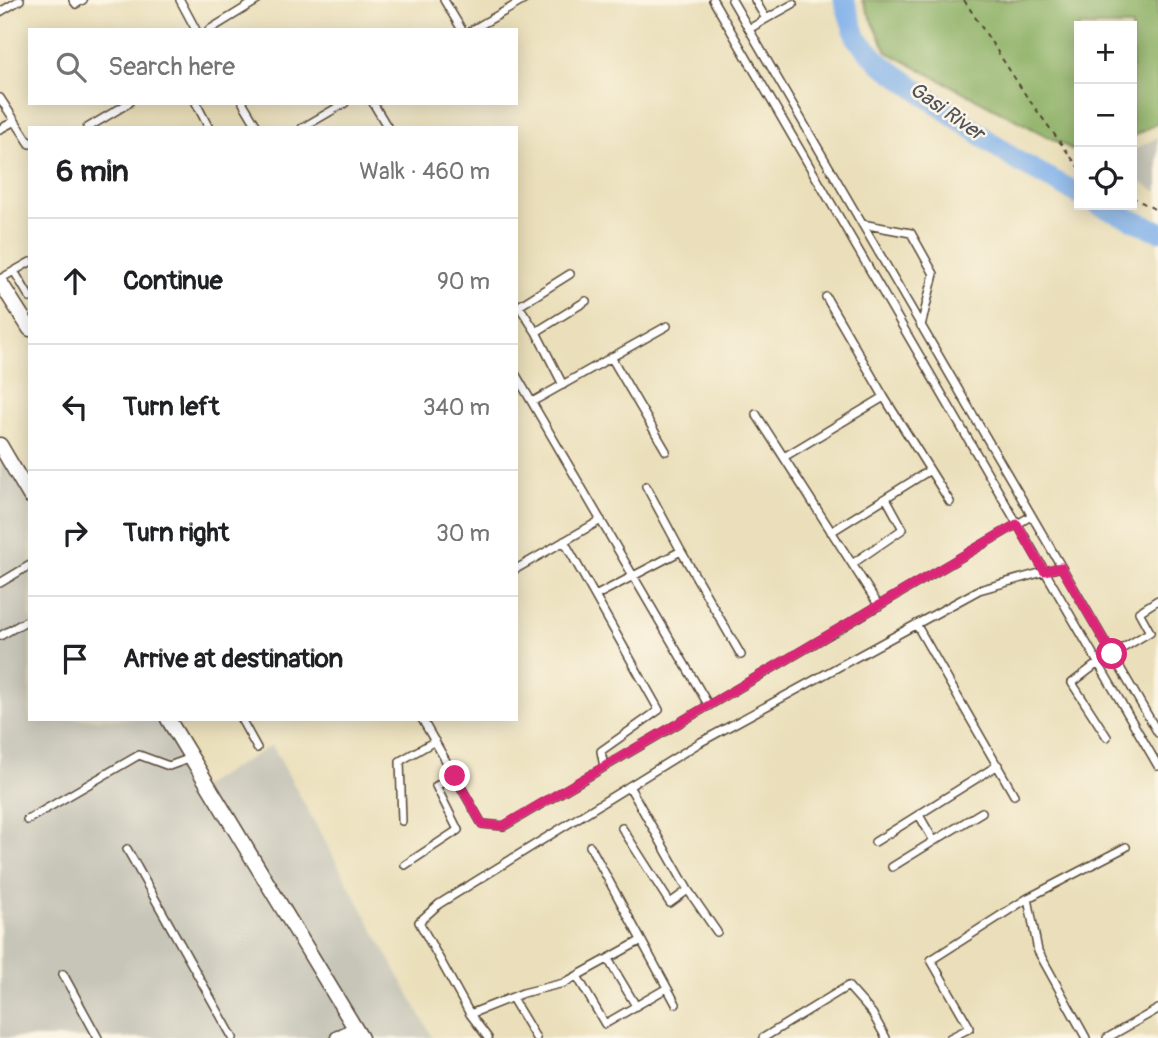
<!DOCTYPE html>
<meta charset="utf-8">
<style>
:root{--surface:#fff;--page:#f6f6f6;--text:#202124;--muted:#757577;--line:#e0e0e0}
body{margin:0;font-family:Pangolin,sans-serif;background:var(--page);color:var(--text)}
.controls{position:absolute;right:21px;top:21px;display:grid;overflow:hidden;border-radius:0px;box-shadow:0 4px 18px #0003}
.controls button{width:63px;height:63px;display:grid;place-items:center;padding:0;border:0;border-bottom:2px solid var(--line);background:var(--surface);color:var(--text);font:35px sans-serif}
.stop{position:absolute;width:21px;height:21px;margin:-16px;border:5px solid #db2777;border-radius:50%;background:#fff}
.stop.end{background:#db2777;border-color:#fff;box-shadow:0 2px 7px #0008}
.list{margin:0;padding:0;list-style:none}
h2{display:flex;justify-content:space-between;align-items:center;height:91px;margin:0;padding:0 28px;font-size:30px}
h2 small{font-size:23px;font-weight:400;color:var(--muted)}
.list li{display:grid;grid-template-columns:46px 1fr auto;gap:21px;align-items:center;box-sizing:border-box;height:126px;padding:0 28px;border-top:2px solid var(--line)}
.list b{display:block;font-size:26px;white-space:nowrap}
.list em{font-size:23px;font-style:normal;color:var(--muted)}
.icon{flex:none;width:38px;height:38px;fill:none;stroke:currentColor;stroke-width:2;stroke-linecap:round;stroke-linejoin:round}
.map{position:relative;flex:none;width:1158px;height:1038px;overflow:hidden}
.search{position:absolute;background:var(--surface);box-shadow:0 4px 18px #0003;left:28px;top:28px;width:490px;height:77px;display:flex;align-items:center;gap:18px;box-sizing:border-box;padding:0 24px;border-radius:0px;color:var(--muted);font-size:26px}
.panel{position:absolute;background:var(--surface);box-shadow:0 4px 18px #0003;left:28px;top:126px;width:490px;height:595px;border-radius:0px}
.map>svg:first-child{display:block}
.industrial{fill:#c6c5b8}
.forest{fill:#8cb065;stroke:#646d42;stroke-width:2}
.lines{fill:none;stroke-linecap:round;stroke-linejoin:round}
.river{stroke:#7fb0ea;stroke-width:21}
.service-casing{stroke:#554535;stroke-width:10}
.minor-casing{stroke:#554535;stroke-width:17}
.path{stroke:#554535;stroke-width:2;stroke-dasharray:5 5;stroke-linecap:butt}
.service{stroke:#fff;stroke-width:7}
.minor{stroke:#fff;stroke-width:14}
.route{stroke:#db2777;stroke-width:9}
.labels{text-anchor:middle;stroke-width:5;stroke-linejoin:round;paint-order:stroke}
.water-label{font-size:21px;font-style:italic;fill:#4f525b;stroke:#fcf5e5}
</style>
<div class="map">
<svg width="1158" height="1038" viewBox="0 0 1158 1038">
<rect width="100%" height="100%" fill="#fcf5e5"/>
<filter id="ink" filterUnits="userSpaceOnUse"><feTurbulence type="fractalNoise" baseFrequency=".0143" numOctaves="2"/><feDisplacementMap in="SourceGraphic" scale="14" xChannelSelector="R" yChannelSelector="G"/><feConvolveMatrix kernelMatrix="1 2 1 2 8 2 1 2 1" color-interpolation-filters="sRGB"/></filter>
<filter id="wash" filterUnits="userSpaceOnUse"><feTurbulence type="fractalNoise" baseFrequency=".00686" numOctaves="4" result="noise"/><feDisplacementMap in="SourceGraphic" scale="28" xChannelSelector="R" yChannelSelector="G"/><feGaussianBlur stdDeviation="1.57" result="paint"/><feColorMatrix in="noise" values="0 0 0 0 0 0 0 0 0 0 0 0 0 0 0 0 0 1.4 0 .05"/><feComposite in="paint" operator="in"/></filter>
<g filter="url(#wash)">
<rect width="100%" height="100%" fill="#eadfba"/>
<path class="industrial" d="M1158 137V192L1132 177V151Z
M0 449 30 496V719H161L201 787 272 745 433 1038H0Z"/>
<path class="forest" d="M862 0H1158V123L1132 137V26H1079V153L887 52Z"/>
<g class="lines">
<path class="river" d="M844 0 857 39 880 63 1017 161 1079 194
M1099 205 1158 231"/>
</g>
</g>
<g filter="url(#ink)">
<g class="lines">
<defs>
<path id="service" d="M73 0 76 4 83 0
M180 0 196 30
M444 0 462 30
M713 0 1158 766
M732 0 1158 733
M0 12 20 0
M766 19 793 4
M749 29 766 19 755 0
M209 30 258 0
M472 30 524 0
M0 98 30 144
M196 103 209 128
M243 103 258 128
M373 103 388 128
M87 128 129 103
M302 128 345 103
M0 129 15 121
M862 224 911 233 934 274 921 326
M14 271 30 298
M0 279 30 262
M536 332 519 306 570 274
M611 357 666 451
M516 375 709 706
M563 385 536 332 586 301
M884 397 950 502
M532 402 667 326
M756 414 879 606
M784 457 884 397 826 297
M831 532 930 470
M564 541 659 710 601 751 604 767
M681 551 741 655
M852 564 903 529 886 498
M516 569 601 520
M0 583 30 565
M595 596 681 551 646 486
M916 624 1014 795
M0 636 30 619
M241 719 257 748
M422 719 482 824 504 826 1031 516
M1107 737 1072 683 1098 663 1150 632 1139 612 1158 600
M629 786 688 890 717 932
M919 815 934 841 982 812
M27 820 139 755 169 766 191 758
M402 821 400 761 435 741
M622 828 670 903 688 890
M875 842 998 765
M590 846 676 1004
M127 849 233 1038
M405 865 458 830 436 786 455 776
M892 867 934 841
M640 941 564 983 523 993 470 1014 419 922 439 904 699 743 979 590 1061 567
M608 959 636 1006
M63 974 98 1038
M577 976 605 1024 667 988
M512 998 536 1038
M470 1014 488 1038
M763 1038 848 986 872 1013 886 1038
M950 1038 970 1028 931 960 1028 898
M1086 1038 1038 951 1028 898 1126 847
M1107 1038 1158 1009"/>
<path id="minor" d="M0 282 30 329
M0 445 30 496
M168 719 361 1038
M338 1038 355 1029"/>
</defs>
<use href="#service" class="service-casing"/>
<use href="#minor" class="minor-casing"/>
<path class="path" d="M964 0 1027 97 1079 168
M1132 197 1158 211"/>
<use href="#service" class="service"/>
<use href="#minor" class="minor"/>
</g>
</g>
<g class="lines" filter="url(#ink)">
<path class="route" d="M455 776 482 824 503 826 1017 524 1044 571 1061 567 1112 654"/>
</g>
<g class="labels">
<g class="water-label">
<text transform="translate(947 111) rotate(35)" y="7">Gasi River</text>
</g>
</g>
</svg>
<div class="controls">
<button>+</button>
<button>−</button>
<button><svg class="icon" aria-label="locate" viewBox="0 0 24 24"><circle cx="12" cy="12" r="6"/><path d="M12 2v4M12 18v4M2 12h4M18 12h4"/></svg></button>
</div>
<div class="stop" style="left:1112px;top:654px"></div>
<div class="stop end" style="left:455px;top:776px"></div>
<div class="search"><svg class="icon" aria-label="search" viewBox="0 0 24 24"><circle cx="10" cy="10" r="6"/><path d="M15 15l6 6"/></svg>Search here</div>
<section class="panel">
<h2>6 min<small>Walk · 460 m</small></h2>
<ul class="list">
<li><svg class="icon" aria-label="ahead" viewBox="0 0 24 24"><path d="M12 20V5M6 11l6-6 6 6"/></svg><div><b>Continue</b></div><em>90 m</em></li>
<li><svg class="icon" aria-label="left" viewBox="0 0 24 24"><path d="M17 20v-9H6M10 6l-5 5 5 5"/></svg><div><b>Turn left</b></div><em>340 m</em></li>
<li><svg class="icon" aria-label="right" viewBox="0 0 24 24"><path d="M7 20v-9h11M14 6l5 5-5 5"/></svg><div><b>Turn right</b></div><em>30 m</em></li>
<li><svg class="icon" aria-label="arrive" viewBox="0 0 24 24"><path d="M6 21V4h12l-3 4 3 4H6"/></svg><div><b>Arrive at destination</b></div></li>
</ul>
</section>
</div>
